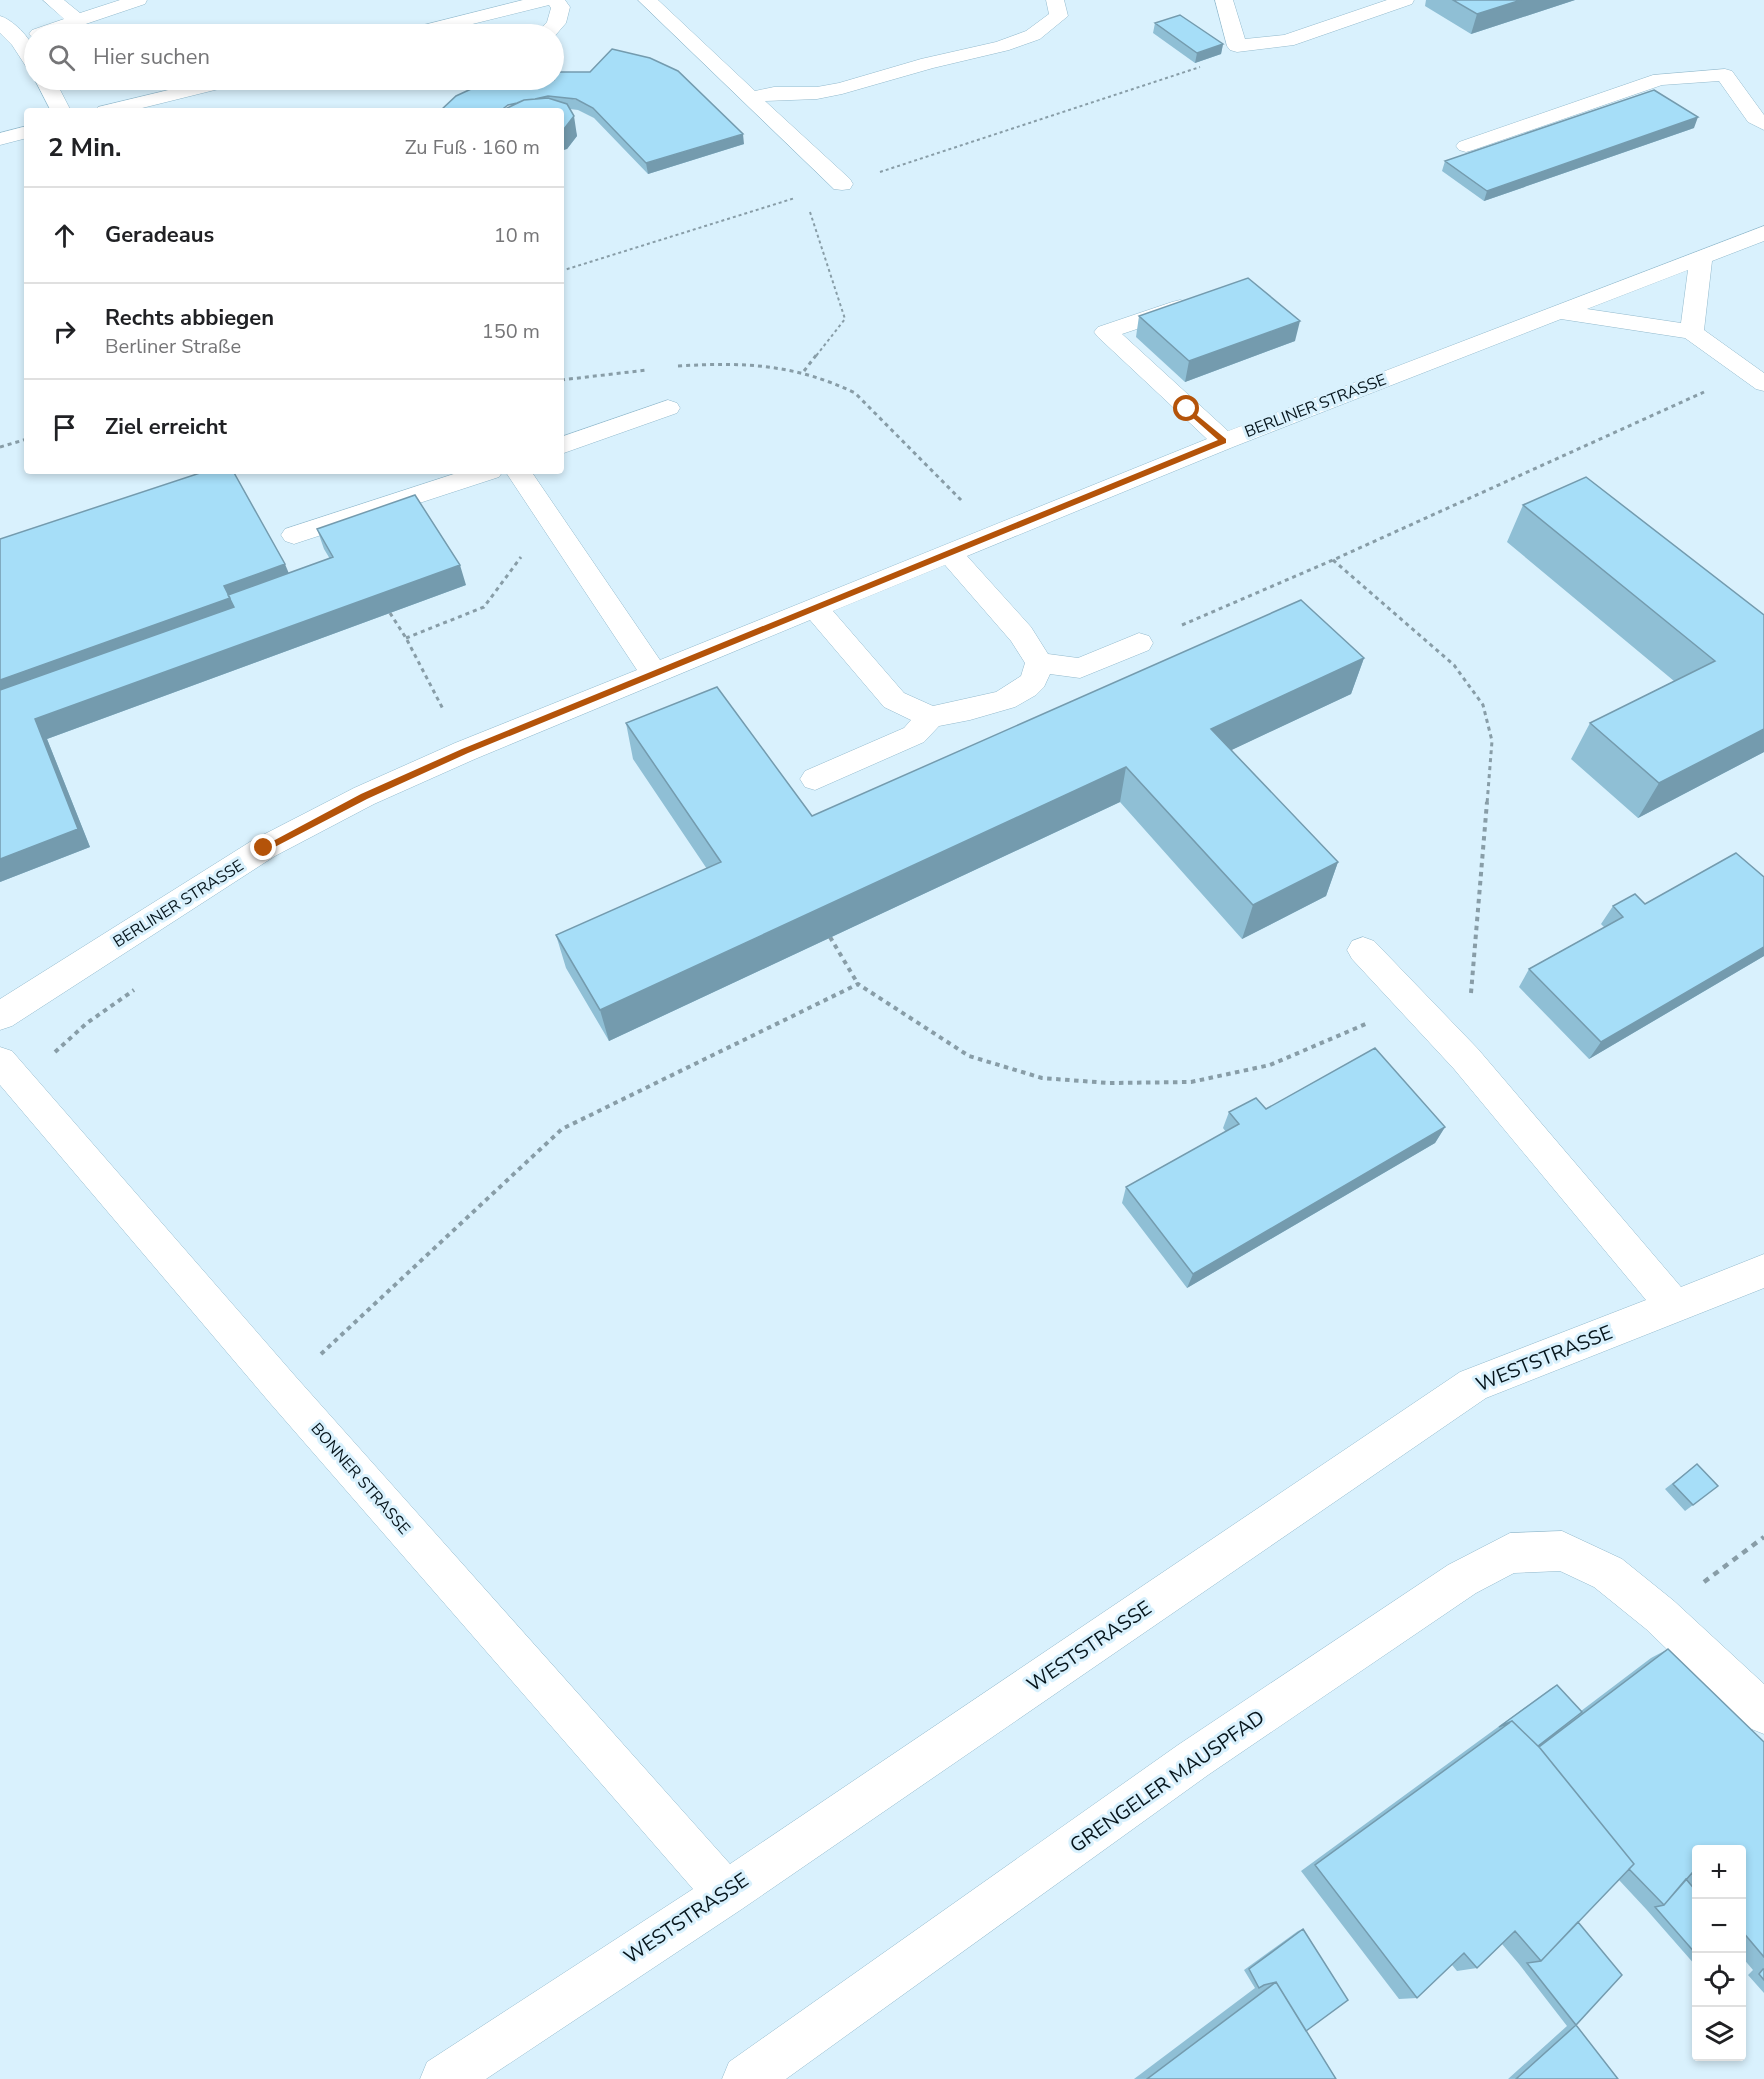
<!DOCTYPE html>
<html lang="de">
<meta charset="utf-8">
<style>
:root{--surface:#fff;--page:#f2f2f2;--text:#202124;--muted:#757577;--line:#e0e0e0}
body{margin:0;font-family:"Nunito Sans",sans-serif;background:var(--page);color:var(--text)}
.controls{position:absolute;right:18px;bottom:18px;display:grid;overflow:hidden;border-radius:6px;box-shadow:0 3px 9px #0003}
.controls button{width:54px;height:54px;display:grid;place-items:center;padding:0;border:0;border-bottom:2px solid var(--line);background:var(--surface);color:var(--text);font:30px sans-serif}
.stop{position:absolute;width:18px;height:18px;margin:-14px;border:4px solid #b45309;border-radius:50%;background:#fff}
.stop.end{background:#b45309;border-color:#fff;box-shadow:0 2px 6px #0008}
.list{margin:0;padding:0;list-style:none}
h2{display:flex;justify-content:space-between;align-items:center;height:78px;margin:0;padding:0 24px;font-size:26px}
h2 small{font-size:20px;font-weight:400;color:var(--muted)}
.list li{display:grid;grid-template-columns:39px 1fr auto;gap:18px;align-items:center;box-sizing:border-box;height:96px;padding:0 24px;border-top:2px solid var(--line)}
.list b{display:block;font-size:22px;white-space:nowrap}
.list p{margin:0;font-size:20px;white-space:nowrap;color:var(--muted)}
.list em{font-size:20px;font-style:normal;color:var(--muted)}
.icon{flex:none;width:33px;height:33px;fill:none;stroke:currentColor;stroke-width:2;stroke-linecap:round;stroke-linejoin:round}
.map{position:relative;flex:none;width:1764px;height:2079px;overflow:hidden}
.search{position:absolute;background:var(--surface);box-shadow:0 3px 9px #0003;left:24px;top:24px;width:540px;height:66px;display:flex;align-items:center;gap:15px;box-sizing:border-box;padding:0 21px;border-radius:33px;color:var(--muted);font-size:22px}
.panel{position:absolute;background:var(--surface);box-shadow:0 3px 9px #0003;left:24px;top:108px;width:540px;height:366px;border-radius:6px}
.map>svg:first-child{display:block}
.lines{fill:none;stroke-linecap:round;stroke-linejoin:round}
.minor-casing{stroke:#93bacd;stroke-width:1}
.path-far3{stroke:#889da7;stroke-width:2;stroke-dasharray:3 3;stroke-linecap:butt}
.path-far2{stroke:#889da7;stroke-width:3;stroke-dasharray:4 4;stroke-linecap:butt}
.path-far1{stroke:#889da7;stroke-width:4;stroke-dasharray:4.5 4.5;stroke-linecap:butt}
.path{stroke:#889da7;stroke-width:4.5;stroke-dasharray:6 6;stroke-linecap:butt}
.minor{fill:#fff;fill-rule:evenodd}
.wall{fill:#8fbfd5}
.shaded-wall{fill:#749bae}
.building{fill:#a6def8;stroke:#749bae;stroke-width:1.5}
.route{fill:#b45309}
.labels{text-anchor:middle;stroke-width:6;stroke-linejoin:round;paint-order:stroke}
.street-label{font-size:16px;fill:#06151c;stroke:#d9f1fd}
.near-street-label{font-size:20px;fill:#06151c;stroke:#d9f1fd}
</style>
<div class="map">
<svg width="1764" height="2079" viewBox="0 0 1764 2079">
<rect width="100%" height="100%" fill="#d9f1fd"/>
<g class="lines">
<defs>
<path id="minor" d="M43 0H64L80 13 120 0H147L145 4 56 34H34V39L29 34 32 30 64 19Z
M523 0H565L570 7 566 23 554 37V34H536L547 22 551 8 549 5 432 34H401L404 30Z
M638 0H658L755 91 774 87H817L839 83 921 59 996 42 1026 31 1049 14 1046 0H1064L1068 16 1040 39 1009 50 933 68 842 94 817 99 765 101 850 179 853 184 850 189 842 190 834 189Z
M1215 0H1233L1245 39 1284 35 1387 0H1414L1412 4 1294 45 1237 52 1230 50 1227 46Z
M0 16C12 19 31 38 34 50 36 55 34 64 34 70L27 68 12 45 0 33Z
M1725 69 1732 71 1764 115V130L1748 122 1719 81 1662 85 1473 150 1466 152 1459 150 1456 146 1459 142 1653 75Z
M35 80H55L71 111H51Z
M210 80H242L239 84 130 111H95L98 107Z
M27 126V138L0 145V133Z
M1764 226V241L1712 261 1704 330 1764 373V391L1756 389 1685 338 1561 319 1233 447 967 556 1031 627 1048 654 1078 658 1139 633 1149 636 1153 643 1149 650 1080 678 1050 674 1044 687 1036 695 1015 707 970 720 939 726 924 742 815 790 805 787 800 779 805 771 904 728 911 720 884 707 810 620 475 759 374 804 275 856 12 1026 0 1030V999L253 840 354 788 455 743 637 670 505 471H531L660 660 1207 439 1098 337 1094 332 1098 327 1172 302 1180 300 1188 302 1191 307 1188 312 1122 334 1228 431ZM1688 270 1681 323 1587 309ZM945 565 1011 641 1025 663 1021 676 996 692 933 706 904 693 833 611Z
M668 400 677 403 680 408 677 413 561 454V437Z
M463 471H503L499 477 303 541 294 544 285 541 281 535 285 529Z
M1363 937 1374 941 1478 1049 1681 1287 1764 1254V1288L1486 1398 742 1909 486 2079H420L427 2062 693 1889 270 1403 0 1085V1047L12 1051 296 1377 730 1864 1460 1372 1646 1300 1454 1069 1352 959 1347 950 1352 941Z
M1562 1531 1622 1559 1674 1601 1764 1684V1734L1749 1728 1646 1629 1594 1587 1560 1571 1514 1573 1476 1593 1208 1775 786 2079H722L729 2062 1178 1745 1448 1565 1510 1533Z"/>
</defs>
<use href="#minor" class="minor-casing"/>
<path class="path-far3" d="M880 172 1200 67
M810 212 845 319 816 356
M561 271 795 198"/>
<path class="path-far2" d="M678 366C744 362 795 364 855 393L962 501
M804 371 817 354
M561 380 647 370
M0 447 27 439
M1333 560 1454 665 1483 705 1492 741 1487 804
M390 613 406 638 444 711
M1182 625 1333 560 1704 392
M406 638 484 607 521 557"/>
<path class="path-far1" d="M830 937 858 984
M1471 993 1487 802
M55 1052 87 1023 134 990
M321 1354 562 1129 858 984 969 1056 1042 1078 1109 1083 1191 1082 1270 1065 1368 1023"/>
<path class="path" d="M1704 1582 1764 1537"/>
<use href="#minor" class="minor"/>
</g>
<path class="wall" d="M1426 0H1575L1471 34 1425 6Z
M1155 23 1223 44 1221 54 1195 63 1153 33Z
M500 80 744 144 648 174 594 118 578 110 570 109 577 136 567 149Z
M1694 128 1484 201 1442 171 1445 161Z
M1139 316 1295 341 1185 382 1136 337Z
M1523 505 1764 615V752L1638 818 1571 759 1590 723 1674 681 1507 542Z
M317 529 466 585 47 739 90 847 0 882V539L289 573 330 559 324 549Z
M1364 658 1351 694 1231 750 1338 862 1326 896 1242 939 1120 802 609 1041 566 968 556 935 707 869 633 759 626 723 812 816Z
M1764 877V956L1589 1059 1519 987 1529 969 1604 927 1601 924 1613 906 1645 904Z
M1266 1109 1445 1127 1435 1143 1187 1288 1122 1203 1126 1187 1226 1132 1223 1128 1229 1112Z
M1697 1464 1693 1505 1685 1511 1665 1489Z
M1668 1649 1764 1742V1993L1748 1975 1753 1970 1742 1957V1850H1696V1966L1646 1909 1619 1880 1578 1922 1576 2025 1567 2026 1519 1964 1502 1944 1477 1968 1457 1971 1452 1965 1417 1998 1399 1999 1301 1871 1550 1689 1557 1685 1581 1711 1651 1658Z
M1303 1929 1306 2031 1336 2079H1134L1255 1988 1244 1970 1298 1931Z
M1576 2025 1618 2079H1508L1567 2026Z"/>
<path class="shaded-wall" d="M1521 0H1575L1471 34 1477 14Z
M1223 44 1221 54 1195 63 1197 53Z
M574 116 577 136 567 149 561 151V129Z
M1698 117 1694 128 1484 201 1487 191Z
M743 134 744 144 648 174 646 163Z
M1300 321 1295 341 1185 382 1189 361Z
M285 564 297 593 0 715V680L224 586Z
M460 565 466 585 47 739 90 847 0 882V859L35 719Z
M1364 658 1351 694 1202 764 1211 729Z
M1764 729V752L1638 818 1659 783Z
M1126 767 1120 802 609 1041 600 1010Z
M1338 862 1326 896 1242 939 1253 905Z
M1764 947V956L1589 1059 1601 1042Z
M1445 1127 1435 1143 1187 1288 1193 1274Z"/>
<path class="building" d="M1453 0H1521L1477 14Z
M1180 15 1223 44 1197 53 1155 23Z
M612 49 650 58 678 71 743 134 646 163 593 108 576 99 548 96 535 99 524 100 517 103 508 105 500 111H440L456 96 482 84 500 80H554V72H590Z
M1654 90 1698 117 1487 191 1445 161Z
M548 98 567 104 574 116 564 129H561V111H503L505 109 524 100Z
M391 109 420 111H390Z
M1248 278 1300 321 1189 361 1139 316Z
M206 471H233L285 564 224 586 230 598 0 680V539Z
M1586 477 1764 615V729L1659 783 1590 723 1715 661 1523 505Z
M415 495 460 565 35 719 78 829 0 859V690L234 607 228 595 333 557 317 529Z
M1301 600 1364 658 1211 729 1338 862 1253 905 1126 767 600 1010 556 935 721 862 626 723 717 687 812 816Z
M1736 853 1764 877V947L1601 1042 1529 969 1623 917 1613 906 1635 894 1645 904Z
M1375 1048 1445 1127 1193 1274 1126 1187 1239 1124 1229 1112 1256 1098 1266 1109Z
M1697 1464 1718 1486 1693 1505 1673 1484Z
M1668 1649 1764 1742V1957L1742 1931V1850H1696V1879L1692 1873 1664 1905 1629 1869 1634 1864 1539 1747Z
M1557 1685 1582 1712 1538 1746 1512 1721 1499 1727Z
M1512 1721 1540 1748 1634 1864 1541 1961 1515 1931 1477 1968 1464 1953 1417 1998 1315 1865Z
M1686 1879 1696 1891V1954L1655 1907 1664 1905Z
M1578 1922 1622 1975 1576 2025 1527 1963 1541 1961Z
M1303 1929 1348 2000 1306 2031 1276 1982 1264 1985 1259 1988 1249 1969Z
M1763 1969H1764V1980L1759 1974Z
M1276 1982 1336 2079H1147Z
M1576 2025 1618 2079H1516Z"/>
<path class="route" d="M1187 407 1226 439V443L468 753 367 799 267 851 264 852 260 848 361 794 462 749 1218 440 1184 410Z"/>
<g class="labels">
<g class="street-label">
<text transform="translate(1315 405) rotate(-21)" y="6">BERLINER STRASSE</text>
<text transform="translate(178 903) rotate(-32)" y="6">BERLINER STRASSE</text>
<text transform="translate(361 1478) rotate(49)" y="6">BONNER STRASSE</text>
</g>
<g class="near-street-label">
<text transform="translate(1544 1358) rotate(-22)" y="7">WESTSTRASSE</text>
<text transform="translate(1089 1646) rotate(-34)" y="7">WESTSTRASSE</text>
<text transform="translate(1167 1781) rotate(-35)" y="7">GRENGELER MAUSPFAD</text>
<text transform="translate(686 1918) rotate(-34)" y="7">WESTSTRASSE</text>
</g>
</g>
</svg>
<div class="controls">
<button>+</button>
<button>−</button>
<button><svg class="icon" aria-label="locate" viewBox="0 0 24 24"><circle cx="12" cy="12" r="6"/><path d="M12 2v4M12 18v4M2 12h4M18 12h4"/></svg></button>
<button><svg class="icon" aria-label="layers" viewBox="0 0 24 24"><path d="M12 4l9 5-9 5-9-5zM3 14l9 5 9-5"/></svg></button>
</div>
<div class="stop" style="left:1187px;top:409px"></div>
<div class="stop end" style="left:264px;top:848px"></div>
<div class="search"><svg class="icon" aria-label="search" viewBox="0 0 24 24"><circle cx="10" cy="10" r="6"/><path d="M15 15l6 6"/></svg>Hier suchen</div>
<section class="panel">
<h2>2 Min.<small>Zu Fuß · 160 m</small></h2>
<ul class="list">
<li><svg class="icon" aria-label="ahead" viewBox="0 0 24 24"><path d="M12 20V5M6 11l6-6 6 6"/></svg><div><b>Geradeaus</b></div><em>10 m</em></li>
<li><svg class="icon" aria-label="right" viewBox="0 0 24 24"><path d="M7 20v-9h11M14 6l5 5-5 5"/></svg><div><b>Rechts abbiegen</b><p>Berliner Straße</p></div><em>150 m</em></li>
<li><svg class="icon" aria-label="arrive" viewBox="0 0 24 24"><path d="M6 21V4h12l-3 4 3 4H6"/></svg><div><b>Ziel erreicht</b></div></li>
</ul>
</section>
</div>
